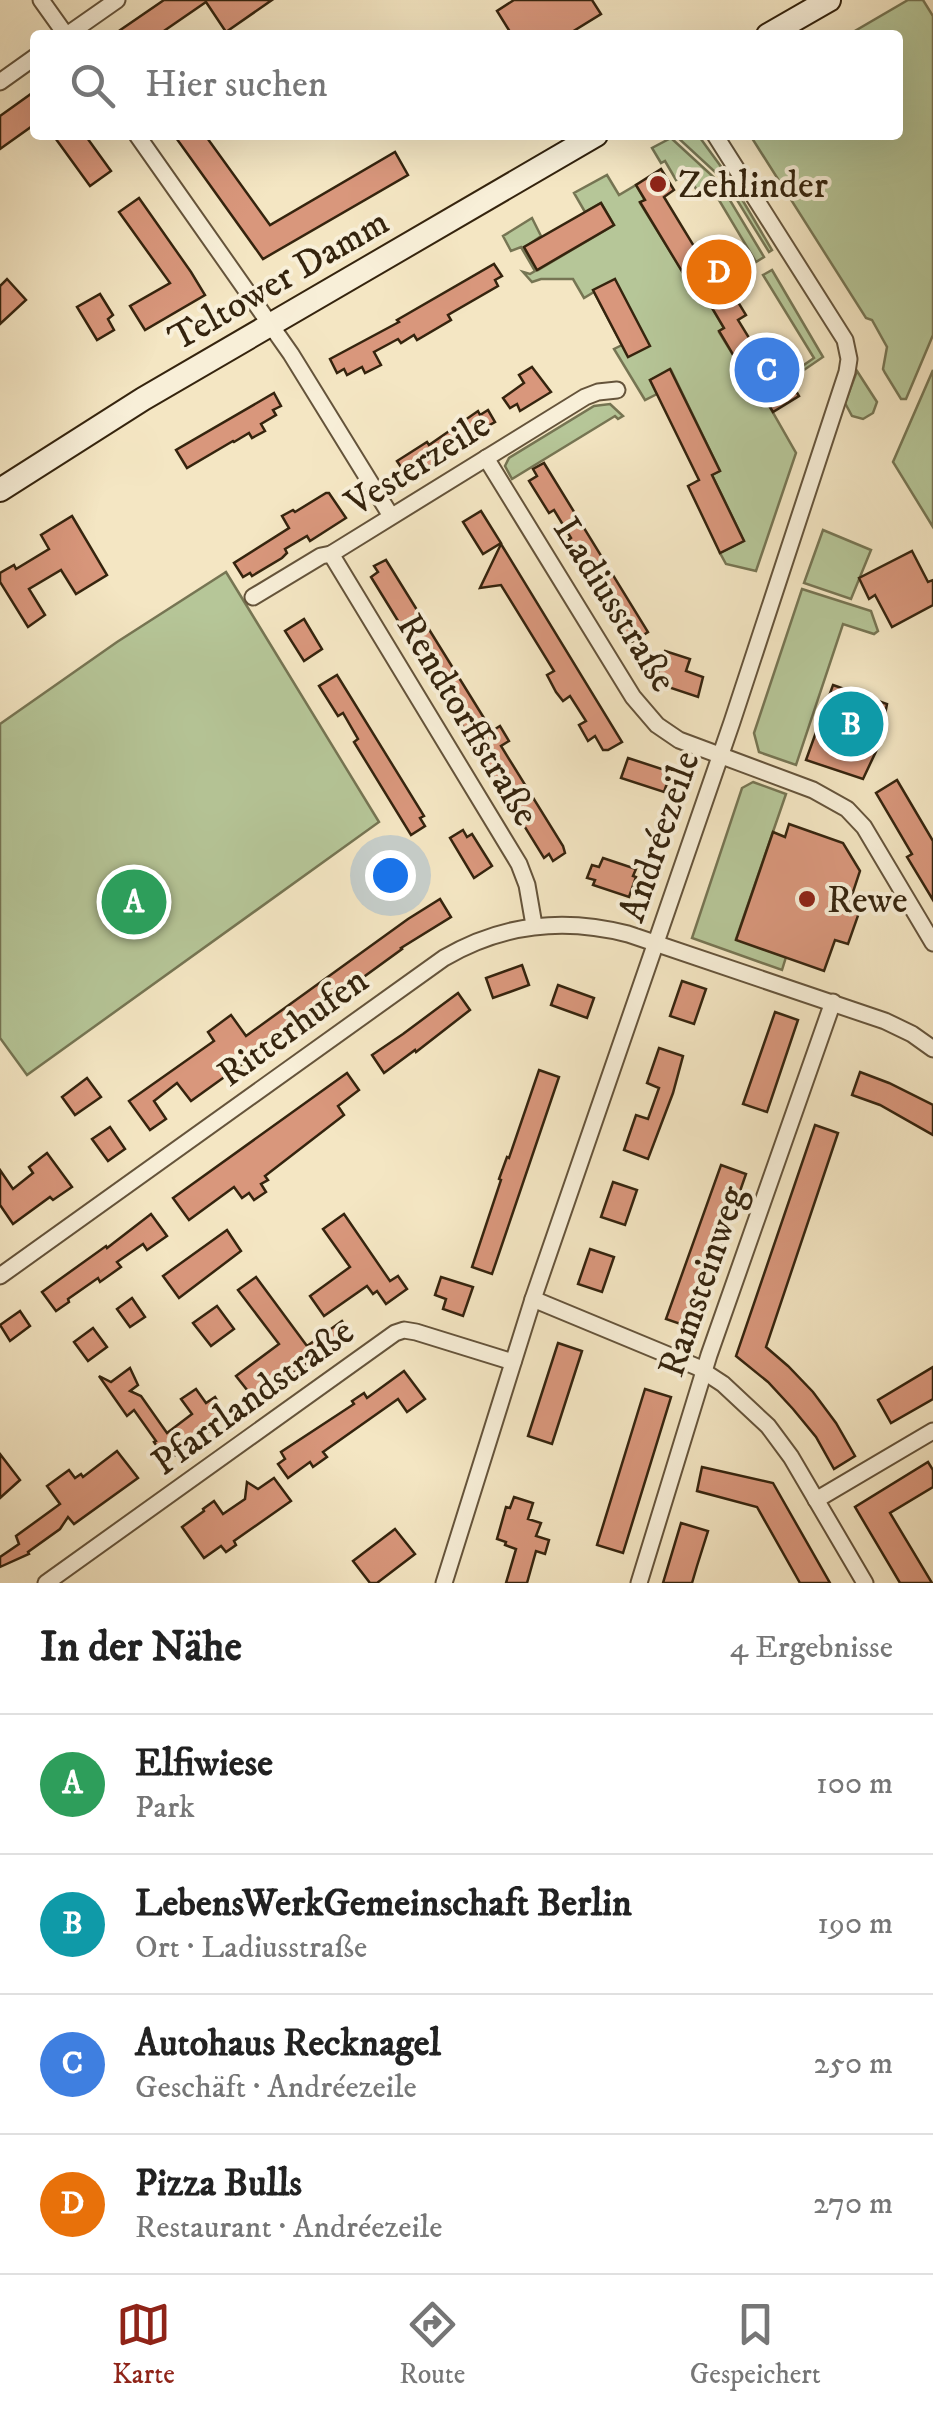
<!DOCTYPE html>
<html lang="de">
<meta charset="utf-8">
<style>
body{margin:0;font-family:"IM FELL DW Pica",serif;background:#f2f2f2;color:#222}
.you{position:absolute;left:390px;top:875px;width:35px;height:35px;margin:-25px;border:8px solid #fff;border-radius:50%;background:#1a73e8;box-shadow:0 0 0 15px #1a73e833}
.badge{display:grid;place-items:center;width:65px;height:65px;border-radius:50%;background:#8f2418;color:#fff;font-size:32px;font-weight:700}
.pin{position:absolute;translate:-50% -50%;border:5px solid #fff;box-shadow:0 2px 10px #0006}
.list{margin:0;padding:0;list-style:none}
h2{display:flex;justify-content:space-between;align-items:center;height:130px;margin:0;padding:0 40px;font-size:42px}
h2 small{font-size:32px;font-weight:400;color:#767676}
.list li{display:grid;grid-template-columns:65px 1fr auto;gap:30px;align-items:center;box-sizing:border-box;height:140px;padding:0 40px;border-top:2px solid #e0e0e0}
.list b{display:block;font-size:38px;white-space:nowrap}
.list p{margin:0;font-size:32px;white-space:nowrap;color:#767676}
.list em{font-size:32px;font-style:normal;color:#767676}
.icon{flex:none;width:55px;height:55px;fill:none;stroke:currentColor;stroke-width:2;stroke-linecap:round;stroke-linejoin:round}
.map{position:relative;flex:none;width:933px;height:1583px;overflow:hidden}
.search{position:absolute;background:#fff;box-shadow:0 10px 40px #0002;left:30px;right:30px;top:30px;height:110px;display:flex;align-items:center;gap:25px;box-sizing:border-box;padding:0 35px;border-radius:10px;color:#767676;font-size:38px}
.sheet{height:690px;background:#fff}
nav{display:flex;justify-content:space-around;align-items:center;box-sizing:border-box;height:140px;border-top:2px solid #e0e0e0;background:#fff;font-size:28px;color:#767676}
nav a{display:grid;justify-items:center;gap:5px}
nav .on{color:#8f2418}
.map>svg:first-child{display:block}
.green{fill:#b6c698;stroke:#767553;stroke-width:2.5}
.building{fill:#d9977c;stroke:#35240e;stroke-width:2.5}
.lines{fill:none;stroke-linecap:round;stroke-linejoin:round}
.street-casing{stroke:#65543b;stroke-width:19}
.secondary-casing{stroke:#35240e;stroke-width:26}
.street{stroke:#f8efd8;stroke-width:15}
.secondary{stroke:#f8efd8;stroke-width:22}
.poi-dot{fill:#8f2418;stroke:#f8efd8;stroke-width:4}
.labels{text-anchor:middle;stroke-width:8;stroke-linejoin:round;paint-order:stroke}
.poi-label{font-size:38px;fill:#35240e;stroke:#f8efd8;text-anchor:start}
.street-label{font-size:38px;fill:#35240e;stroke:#f8efd8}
</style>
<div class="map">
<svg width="933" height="1583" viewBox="0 0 933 1583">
<rect width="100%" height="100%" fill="#f4e6c3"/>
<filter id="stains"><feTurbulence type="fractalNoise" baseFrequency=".002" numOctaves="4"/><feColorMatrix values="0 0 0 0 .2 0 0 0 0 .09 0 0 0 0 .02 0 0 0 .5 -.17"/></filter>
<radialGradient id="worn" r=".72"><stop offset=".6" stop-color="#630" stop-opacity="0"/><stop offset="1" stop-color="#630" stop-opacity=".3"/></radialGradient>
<g class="green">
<polygon points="908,0 923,0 933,16 933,335 906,399 901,399 885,373 883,369 887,347 872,320 866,318 750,135 898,135 898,35 848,35"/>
<polygon points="675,135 698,135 730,179 772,250 769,252 726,182"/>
<polygon points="671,138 719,182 764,257 756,262 713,190 701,197 687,174 676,180 665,161 661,163 652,148"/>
<polygon points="607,175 619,195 636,185 645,200 640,203 686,277 692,274 724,328 719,332 760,399 764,397 796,453 756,571 726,564 720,553 744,541 712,475 720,471 671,370 650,380 657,394 645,400 614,349 622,345 594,292 584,298 573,279 541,279 532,282 523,272 530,274 535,271 521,247 511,251 503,236 532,218 541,236 524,248 538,270 614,225 601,203 585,212 574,193"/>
<polygon points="772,270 823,357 804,370 801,367 814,358 763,275"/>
<polygon points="933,370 933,527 893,462"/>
<polygon points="857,371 877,402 873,413 863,419 852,416 845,403"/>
<polygon points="610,404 623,416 618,419 615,416 512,479 505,466 509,458 594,406"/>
<polygon points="823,530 871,550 851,599 804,583"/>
<polygon points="226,572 379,822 27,1075 0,1038 0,724 117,642"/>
<polygon points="802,589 871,611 878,631 874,634 843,624 796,765 759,752 754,733"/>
<polygon points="753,782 786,794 736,939 786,957 782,970 692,938 742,788"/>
</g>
<g class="building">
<polygon points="164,0 272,0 226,32 206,2 158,35 113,35"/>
<polygon points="514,0 592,0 601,14 567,35 512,35 497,11"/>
<polygon points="35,91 35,124 0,149 0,116"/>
<polygon points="53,135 85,135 111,171 90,186"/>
<polygon points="174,135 205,135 270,225 395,152 408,175 263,259"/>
<polygon points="661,169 674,190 664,197 706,266 713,261 746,315 738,320 776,382 787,376 799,396 773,412 764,397 760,400 719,331 724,328 692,274 686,278 640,202 645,200 636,185"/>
<polygon points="139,198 191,272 205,295 145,330 130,306 170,283 119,212"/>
<polygon points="601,203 614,225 537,270 524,247"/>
<polygon points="494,264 502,276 495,280 498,286 448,315 451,320 417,340 414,335 401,343 398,339 374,352 381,365 365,373 362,367 347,375 344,369 337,373 330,359 399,322 397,320"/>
<polygon points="7,279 26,300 0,324 0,286"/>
<polygon points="615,279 650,346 628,357 593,290"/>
<polygon points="100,294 113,315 108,319 114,330 97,340 77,307"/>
<polygon points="532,367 551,392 520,411 517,404 510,408 503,398 524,383 519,375"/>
<polygon points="670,369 720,471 712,475 744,541 720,553 688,486 699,480 650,380"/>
<polygon points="274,393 281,406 273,410 276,415 261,424 265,431 252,438 249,433 234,442 233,441 187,468 176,450"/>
<polygon points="488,410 495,422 488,426 490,430 409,479 397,461 427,442 429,445 478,411 480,415"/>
<polygon points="544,463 648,632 632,642 626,633 624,634 604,601 609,598 591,570 586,574 567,541 571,538 554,510 549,513 529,481 537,476 533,469"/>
<polygon points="326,493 329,493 346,518 310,541 307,536 285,549 287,553 282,558 252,576 250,573 243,577 234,563 289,528 282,516 293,510 295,512"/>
<polygon points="481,511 501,543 483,554 463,522"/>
<polygon points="72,516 107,575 76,594 61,570 29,589 45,615 28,627 0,582 0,573 14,565 16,569 49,549 41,535"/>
<polygon points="501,544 622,742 608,750 603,750 595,736 588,741 579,725 586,721 570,696 563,701 556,692 547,675 554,671 501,585 480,588"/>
<polygon points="912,551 928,582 933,580 933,605 892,627 875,595 869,599 859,578"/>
<polygon points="386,560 492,731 500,726 509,741 501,746 563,846 565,853 553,861 549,854 544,858 371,577 378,572 374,566"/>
<polygon points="304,619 322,649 304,661 285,631"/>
<polygon points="665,651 690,659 686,671 703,677 698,697 662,685 664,678 657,676"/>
<polygon points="337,675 424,816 420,818 425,826 411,835 354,742 358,739 343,713 338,716 319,686"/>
<polygon points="833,685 887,704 879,745 863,779 806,760"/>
<polygon points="628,758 671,772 664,792 621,778"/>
<polygon points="897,780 933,841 933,900 907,857 912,854 876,793"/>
<polygon points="789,824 843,843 860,871 848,907 860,910 848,944 835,940 824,971 736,940 773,832 785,837"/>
<polygon points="463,830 467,837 472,834 492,866 474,878 450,838"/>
<polygon points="603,858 636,869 633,876 636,877 629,897 593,885 595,880 587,878 592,865 599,867"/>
<polygon points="440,899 451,917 401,948 402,949 277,1040 274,1036 246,1057 248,1060 191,1101 177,1083 154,1101 166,1119 150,1130 129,1101 214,1041 208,1032 231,1015 246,1036 408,919"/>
<polygon points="522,965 529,985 493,998 486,978"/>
<polygon points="682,981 706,989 694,1024 670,1016"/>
<polygon points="558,985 594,998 587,1018 551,1005"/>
<polygon points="458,993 470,1010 416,1052 415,1050 384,1073 372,1055 403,1034"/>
<polygon points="775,1012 798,1020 767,1112 743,1104"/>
<polygon points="659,1048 683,1056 673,1093 648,1159 624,1150 636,1115 648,1119 659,1088 647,1083"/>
<polygon points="539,1070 559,1077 492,1274 472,1267 501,1180 499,1179 507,1157 509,1158"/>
<polygon points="860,1072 889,1083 933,1105 933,1135 880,1105 852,1095"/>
<polygon points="347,1073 359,1090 338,1106 344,1115 265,1176 268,1180 261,1184 266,1192 254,1200 249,1193 242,1198 234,1187 189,1220 173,1198"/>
<polygon points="87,1078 101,1097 75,1115 62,1097"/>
<polygon points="815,1125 838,1133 766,1347 788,1366 813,1392 836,1423 855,1456 834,1469 816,1437 793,1409 768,1382 736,1356"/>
<polygon points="110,1127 125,1149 108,1161 92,1139"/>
<polygon points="47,1153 72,1187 53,1200 50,1197 13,1224 0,1205 0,1170 13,1189 33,1173 29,1167"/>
<polygon points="721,1165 746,1174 692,1328 666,1319"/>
<polygon points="613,1182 637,1190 625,1225 601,1217"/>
<polygon points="151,1214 167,1236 147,1250 143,1244 117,1262 121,1267 100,1282 98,1278 68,1299 69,1302 56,1311 42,1292 106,1246 107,1248"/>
<polygon points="344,1214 390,1281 398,1276 407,1289 386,1304 377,1291 373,1294 367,1286 324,1316 310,1296 350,1267 323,1229"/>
<polygon points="227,1230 241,1251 179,1298 163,1276"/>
<polygon points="590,1249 614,1257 602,1292 578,1284"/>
<polygon points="256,1277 307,1346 342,1321 350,1333 255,1400 236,1376 279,1344 238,1290"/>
<polygon points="441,1277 473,1287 463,1316 443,1309 446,1299 435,1295"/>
<polygon points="132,1298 145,1317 130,1327 117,1309"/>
<polygon points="217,1306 234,1329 211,1346 193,1323"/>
<polygon points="20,1311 30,1326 10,1341 0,1325"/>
<polygon points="93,1328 107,1347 88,1361 74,1342"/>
<polygon points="558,1343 582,1351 552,1444 528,1436"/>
<polygon points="933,1367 933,1399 891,1423 878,1400"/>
<polygon points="130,1368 138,1385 130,1391 141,1396 167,1433 192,1414 181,1399 196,1389 206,1403 215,1397 226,1414 214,1423 216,1426 183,1450 182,1456 175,1455 168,1461 164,1455 157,1454 158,1448 154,1442 156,1441 134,1410 127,1416 99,1376 111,1382"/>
<polygon points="404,1371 425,1399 407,1412 398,1399 323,1452 327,1457 313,1467 310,1462 288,1478 278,1464 285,1459 281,1452 354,1404 352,1401 364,1393 367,1398"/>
<polygon points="645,1389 671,1397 623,1553 597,1545"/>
<polygon points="117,1451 138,1478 74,1524 68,1517 60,1529 28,1552 29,1554 0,1567 0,1557 19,1544 16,1536 60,1504 47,1486 69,1470 75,1478 81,1474 83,1477"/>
<polygon points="0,1454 20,1480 0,1498"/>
<polygon points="928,1462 933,1470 933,1487 890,1513 932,1583 900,1583 855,1507"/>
<polygon points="702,1467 773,1483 830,1583 800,1583 757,1507 697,1491"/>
<polygon points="274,1478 291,1501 234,1541 236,1545 226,1552 221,1546 204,1558 182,1527 204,1511 203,1509 214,1501 223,1514 245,1499 247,1482 258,1489"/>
<polygon points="514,1497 533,1503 528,1519 541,1523 536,1536 549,1540 545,1554 536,1551 527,1583 506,1583 516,1549 505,1545 506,1542 497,1539 506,1507 510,1508"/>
<polygon points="681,1523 708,1531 697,1566 692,1583 663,1583"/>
<polygon points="395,1529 415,1554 377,1583 370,1583 353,1561"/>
</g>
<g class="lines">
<defs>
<g id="street">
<polyline points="41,0 66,35"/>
<polyline points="67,35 117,0"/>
<polyline points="0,82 35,57"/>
<polyline points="137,135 291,354 391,516"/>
<polyline points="486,458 633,697 657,725 679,740 813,790 847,809 864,827 933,943"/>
<polyline points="331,554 519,864 527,885 534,925"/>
<polyline points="253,597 321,556 331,554 585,397 598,392 617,390"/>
<path d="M0,1276L444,958C502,924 563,917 628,934L885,1021L912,1034L933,1049"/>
<polyline points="533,1299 697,1367 723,1384 768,1426 791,1457 865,1583"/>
<polyline points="816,1500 933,1431"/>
<polyline points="46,1583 395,1333 404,1330 416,1332 513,1362"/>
<polyline points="444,1583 533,1299 732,722 847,372 849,359 845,340 715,135"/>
<polyline points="639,1583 709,1355 833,1002"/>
</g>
<g id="secondary">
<polyline points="768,35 829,0"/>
<polyline points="0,490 143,399 596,135"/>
</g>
</defs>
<use href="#street" class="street-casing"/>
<use href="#secondary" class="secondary-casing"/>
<use href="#street" class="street"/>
<use href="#secondary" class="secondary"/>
</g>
<g class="poi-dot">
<circle cx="658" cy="184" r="10"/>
<circle cx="807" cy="899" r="10"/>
</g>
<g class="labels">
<g class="poi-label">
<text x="678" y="197">Zehlinder</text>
<text x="827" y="912">Rewe</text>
</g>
<g class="street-label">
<text transform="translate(278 279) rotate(-30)" y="13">Teltower Damm</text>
<text transform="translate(417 463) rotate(-32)" y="13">Vesterzeile</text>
<text transform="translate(616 604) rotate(58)" y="13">Ladiusstraße</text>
<text transform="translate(469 719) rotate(59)" y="13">Rendtorffstraße</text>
<text transform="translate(658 836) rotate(-71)" y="13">Andréezeile</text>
<text transform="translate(292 1026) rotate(-36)" y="13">Ritterhufen</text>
<text transform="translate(701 1281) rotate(-71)" y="13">Ramsteinweg</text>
<text transform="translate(252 1396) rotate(-36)" y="13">Pfarrlandstraße</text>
</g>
</g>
<rect width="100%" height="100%" filter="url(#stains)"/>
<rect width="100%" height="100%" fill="url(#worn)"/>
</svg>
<div class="you"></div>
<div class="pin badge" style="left:134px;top:902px;background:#2e9e5b">A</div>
<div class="pin badge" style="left:851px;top:724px;background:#0f9aa8">B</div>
<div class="pin badge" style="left:767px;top:370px;background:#3f7fe0">C</div>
<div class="pin badge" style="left:719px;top:272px;background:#e8710a">D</div>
<div class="search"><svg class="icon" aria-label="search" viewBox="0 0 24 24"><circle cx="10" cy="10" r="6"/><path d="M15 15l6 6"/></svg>Hier suchen</div>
</div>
<section class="sheet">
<h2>In der Nähe<small>4 Ergebnisse</small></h2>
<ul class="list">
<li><span class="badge" style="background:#2e9e5b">A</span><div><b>Elfiwiese</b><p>Park</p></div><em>100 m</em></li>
<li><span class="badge" style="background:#0f9aa8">B</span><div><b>LebensWerkGemeinschaft Berlin</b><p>Ort · Ladiusstraße</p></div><em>190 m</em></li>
<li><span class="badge" style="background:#3f7fe0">C</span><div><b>Autohaus Recknagel</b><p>Geschäft · Andréezeile</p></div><em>250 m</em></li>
<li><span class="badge" style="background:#e8710a">D</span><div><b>Pizza Bulls</b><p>Restaurant · Andréezeile</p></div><em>270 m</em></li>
</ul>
</section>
<nav>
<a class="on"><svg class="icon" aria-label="map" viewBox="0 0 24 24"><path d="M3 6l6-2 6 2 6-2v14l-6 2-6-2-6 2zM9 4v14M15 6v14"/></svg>Karte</a>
<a><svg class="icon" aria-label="directions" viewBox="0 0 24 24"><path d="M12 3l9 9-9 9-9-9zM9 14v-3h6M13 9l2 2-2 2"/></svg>Route</a>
<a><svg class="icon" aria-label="saved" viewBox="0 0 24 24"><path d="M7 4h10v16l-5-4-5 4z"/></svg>Gespeichert</a>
</nav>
